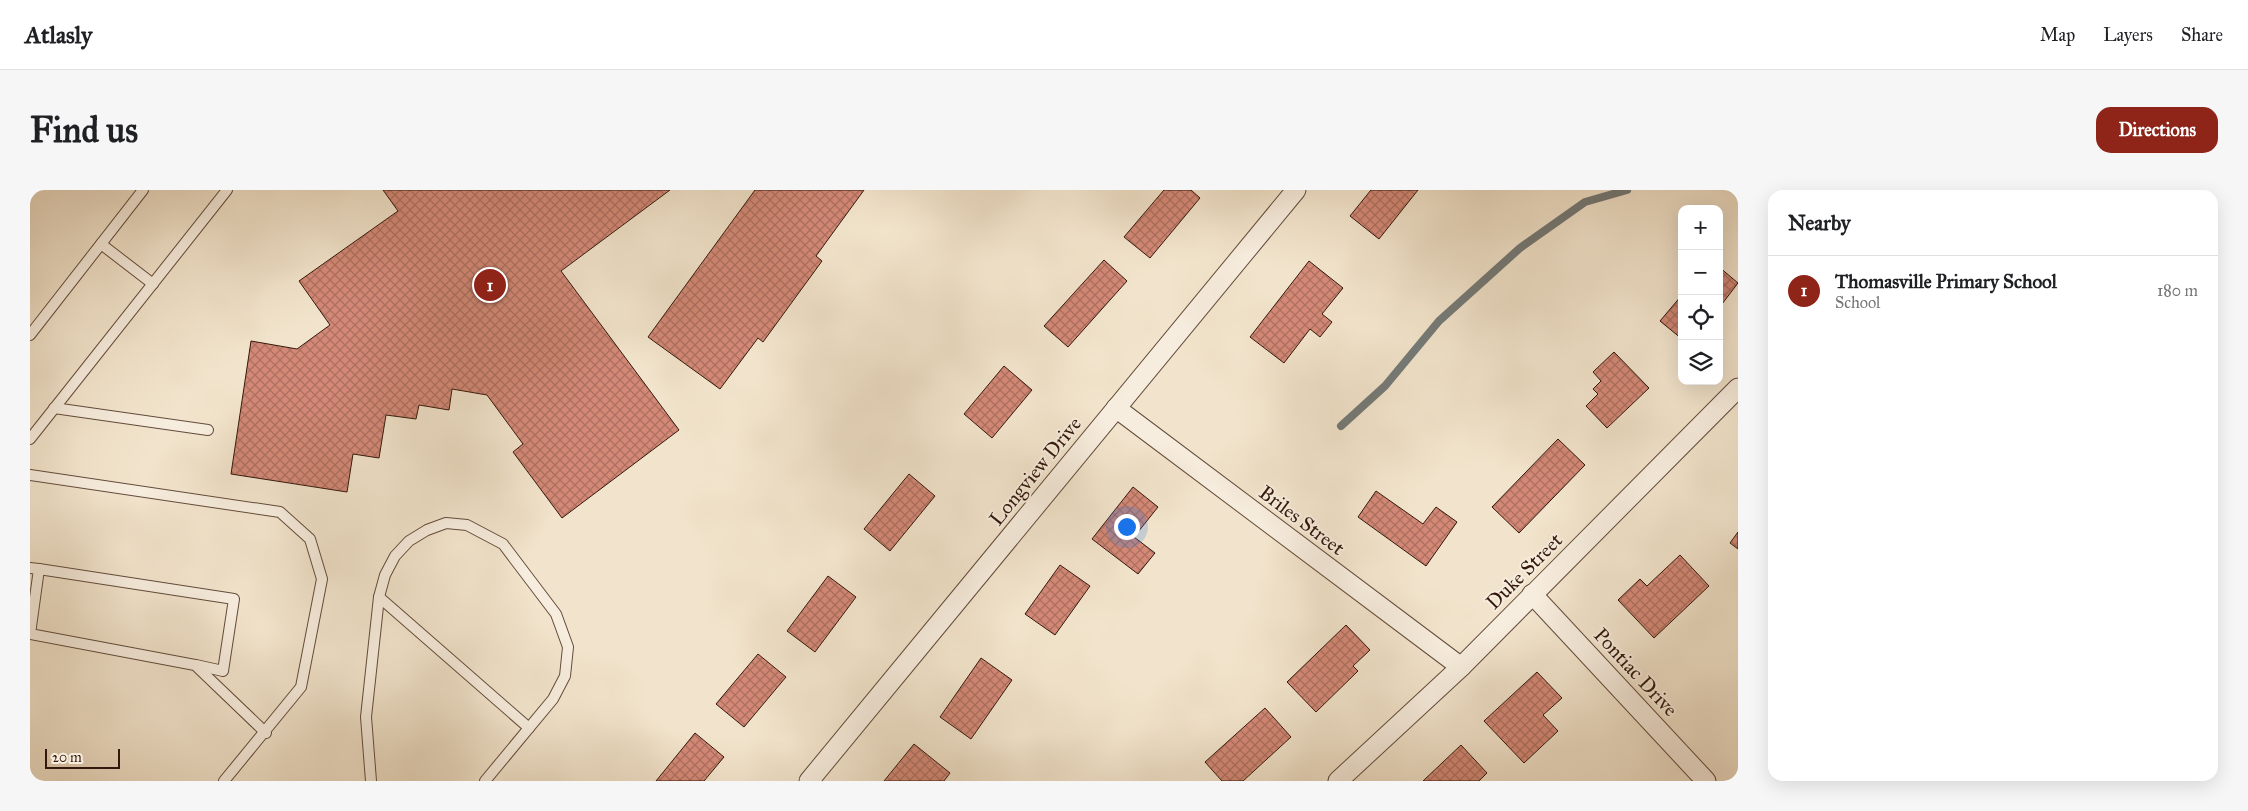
<!DOCTYPE html>
<meta charset="utf-8">
<style>
body{margin:0;font-family:"IM FELL Great Primer",serif;background:#f6f6f6;color:#202124}
.controls{position:absolute;right:15px;top:15px;display:grid;overflow:hidden;border-radius:10px;box-shadow:0 5px 20px #0002}
.controls button{width:45px;height:45px;display:grid;place-items:center;padding:0;border:0;border-bottom:1px solid #e0e0e0;background:#fff;color:#202124;font:25px sans-serif}
.scale{position:absolute;left:15px;bottom:12px;width:75px;box-sizing:border-box;padding-left:5px;border:2px solid #34180b;border-top:0;font-size:14px;line-height:18px;white-space:nowrap;color:#34180b;-webkit-text-stroke:4px #f7edde;paint-order:stroke}
.you{position:absolute;left:1096px;top:336px;width:18px;height:18px;margin:-12px;border:4px solid #fff;border-radius:50%;background:#1a73e8;box-shadow:0 0 0 8px #1a73e833}
.badge{display:grid;place-items:center;width:32px;height:32px;border-radius:50%;background:#8f2418;color:#fff;font-size:16px;font-weight:700}
.pin{position:absolute;translate:-50% -50%;border:2px solid #fff;box-shadow:0 1px 5px #0006}
.list{margin:0;padding:0;list-style:none}
h2{display:flex;justify-content:space-between;align-items:center;height:65px;margin:0;padding:0 20px;font-size:21px}
h2 small{font-size:16px;font-weight:400;color:#757577}
.list li{display:grid;grid-template-columns:32px 1fr auto;gap:15px;align-items:center;box-sizing:border-box;height:70px;padding:0 20px;border-top:1px solid #e0e0e0}
.list b{display:block;font-size:19px;white-space:nowrap}
.list p{margin:0;font-size:16px;white-space:nowrap;color:#757577}
.list em{font-size:16px;font-style:normal;color:#757577}
.icon{flex:none;width:28px;height:28px;fill:none;stroke:currentColor;stroke-width:2;stroke-linecap:round;stroke-linejoin:round}
.map{position:relative;flex:none;width:1708px;height:591px;overflow:hidden;border-radius:15px}
header{display:flex;align-items:center;gap:30px;box-sizing:border-box;height:70px;padding:0 25px;background:#fff;border-bottom:1px solid #e0e0e0}
header strong{font-size:24px}
nav{display:flex;gap:28px;margin-inline-start:auto;font-size:18px}
.intro{display:flex;align-items:center;justify-content:space-between;box-sizing:border-box;height:120px;padding:0 30px}
h1{margin:0;font-size:35px}
.button{padding:12px 22px;border-radius:15px;background:#8f2418;color:#fff;font-size:18px;font-weight:700}
main{display:flex;gap:30px;padding:0 30px}
aside{flex:1;background:#fff;border-radius:15px;box-shadow:0 5px 20px #0002}
.map>svg:first-child{display:block}
.lines{fill:none;stroke-linecap:round;stroke-linejoin:round}
.stream{stroke:#747a78;stroke-width:8}
.building{fill:url(#building-cross-hatch);stroke:#34180b}
.lane-casing{stroke:#644b3b;stroke-width:12}
.street-casing{stroke:#644b3b;stroke-width:21}
.lane{stroke:#f7edde;stroke-width:10}
.street{stroke:#f7edde;stroke-width:19}
.labels{text-anchor:middle;stroke-width:4;stroke-linejoin:round;paint-order:stroke}
.street-label{font-size:20px;fill:#34180b;stroke:#f7edde}
</style>
<header>
<strong>Atlasly</strong>
<nav><a>Map</a><a>Layers</a><a>Share</a></nav>
</header>
<div class="intro"><h1>Find us</h1><a class="button">Directions</a></div>
<main>
<div class="map">
<svg width="1708" height="591" viewBox="0 0 1708 591">
<defs>
<pattern id="building-cross-hatch" width="8" height="8" patternUnits="userSpaceOnUse" patternTransform="scale(1.25)"><rect width="8" height="8" fill="#d48977"/><path d="M0 0l8 8M0 8l8-8" fill="none" stroke="#ad6f60"/></pattern>
</defs>
<rect width="100%" height="100%" fill="#f2e4cc"/>
<filter id="stains"><feTurbulence type="fractalNoise" baseFrequency=".004" numOctaves="4"/><feColorMatrix values="0 0 0 0 .2 0 0 0 0 .09 0 0 0 0 .02 0 0 0 .5 -.17"/></filter>
<radialGradient id="worn" r=".72"><stop offset=".6" stop-color="#630" stop-opacity="0"/><stop offset="1" stop-color="#630" stop-opacity=".3"/></radialGradient>
<g class="lines">
<polyline class="stream" points="1311,236 1355,196 1409,131 1490,58 1555,12 1597,0"/>
</g>
<g class="building">
<polygon points="353,0 640,0 531,81 649,240 532,328 483,262 493,254 457,205 422,199 419,220 389,215 386,229 356,225 349,268 323,264 317,302 201,284 221,151 267,159 300,135 269,91 368,21"/>
<polygon points="725,0 834,0 786,66 792,71 733,152 728,148 690,199 618,147"/>
<polygon points="1134,0 1161,0 1170,8 1120,68 1094,47"/>
<polygon points="1341,0 1388,0 1349,49 1320,26"/>
<polygon points="1074,70 1097,91 1038,157 1014,136"/>
<polygon points="1279,71 1313,98 1292,124 1302,132 1290,147 1280,139 1254,173 1220,147"/>
<polygon points="1689,77 1708,93 1689,118"/>
<polygon points="1652,105 1652,149 1630,131"/>
<polygon points="1584,162 1619,198 1577,238 1556,216 1568,204 1563,199 1571,191 1563,182"/>
<polygon points="974,176 1002,200 962,248 934,224"/>
<polygon points="1528,249 1555,275 1489,343 1462,317"/>
<polygon points="879,284 905,306 860,361 834,339"/>
<polygon points="1103,297 1128,317 1104,347 1125,363 1108,384 1062,349"/>
<polygon points="1346,301 1393,334 1406,317 1427,332 1396,376 1328,327"/>
<polygon points="1708,342 1708,359 1700,353"/>
<polygon points="1650,365 1679,396 1624,448 1588,410 1610,389 1617,396"/>
<polygon points="1030,375 1060,396 1025,445 995,424"/>
<polygon points="798,386 826,407 785,462 757,441"/>
<polygon points="1316,435 1340,460 1323,476 1328,481 1286,522 1257,492"/>
<polygon points="728,464 756,487 714,537 686,514"/>
<polygon points="951,468 982,490 941,549 910,527"/>
<polygon points="1507,482 1532,508 1513,525 1528,541 1494,573 1454,531"/>
<polygon points="1235,518 1261,547 1213,591 1192,591 1175,572"/>
<polygon points="665,543 694,567 674,591 626,591"/>
<polygon points="884,554 920,583 914,591 854,591"/>
<polygon points="1431,555 1457,583 1449,591 1393,591"/>
</g>
<g class="lines">
<defs>
<g id="lane">
<polyline points="71,54 123,94"/>
<polyline points="0,145 113,0"/>
<polyline points="24,218 178,240"/>
<polyline points="0,249 197,0"/>
<polyline points="0,285 250,322 280,349 292,389 271,497 194,591"/>
<polyline points="0,378 9,379 0,444 165,475 236,543"/>
<polyline points="9,379 204,409 193,481 166,475"/>
<polyline points="349,407 499,538"/>
<polyline points="341,591 336,527 349,407 355,385 365,366 379,351 397,340 416,333 437,335 473,354 526,424 538,457 535,486 523,509 455,591"/>
</g>
<g id="street">
<polyline points="1086,218 1431,477"/>
<polyline points="1502,404 1676,591"/>
<polyline points="779,591 1266,0"/>
<polyline points="1308,591 1431,477 1708,198"/>
</g>
</defs>
<use href="#lane" class="lane-casing"/>
<use href="#street" class="street-casing"/>
<use href="#lane" class="lane"/>
<use href="#street" class="street"/>
</g>
<g class="labels">
<g class="street-label">
<text transform="translate(1005 281) rotate(-51)" y="7">Longview Drive</text>
<text transform="translate(1272 330) rotate(37)" y="7">Briles Street</text>
<text transform="translate(1494 381) rotate(-45)" y="7">Duke Street</text>
<text transform="translate(1606 482) rotate(47)" y="7">Pontiac Drive</text>
</g>
</g>
<rect width="100%" height="100%" filter="url(#stains)"/>
<rect width="100%" height="100%" fill="url(#worn)"/>
</svg>
<div class="controls">
<button>+</button>
<button>−</button>
<button><svg class="icon" aria-label="locate" viewBox="0 0 24 24"><circle cx="12" cy="12" r="6"/><path d="M12 2v4M12 18v4M2 12h4M18 12h4"/></svg></button>
<button><svg class="icon" aria-label="layers" viewBox="0 0 24 24"><path d="M12 4l9 5-9 5-9-5zM3 14l9 5 9-5"/></svg></button>
</div>
<div class="scale">20 m</div>
<div class="you"></div>
<div class="pin badge" style="left:460px;top:95px">1</div>
</div>
<aside>
<h2>Nearby<small></small></h2>
<ul class="list">
<li><span class="badge">1</span><div><b>Thomasville Primary School</b><p>School</p></div><em>180 m</em></li>
</ul>
</aside>
</main>
